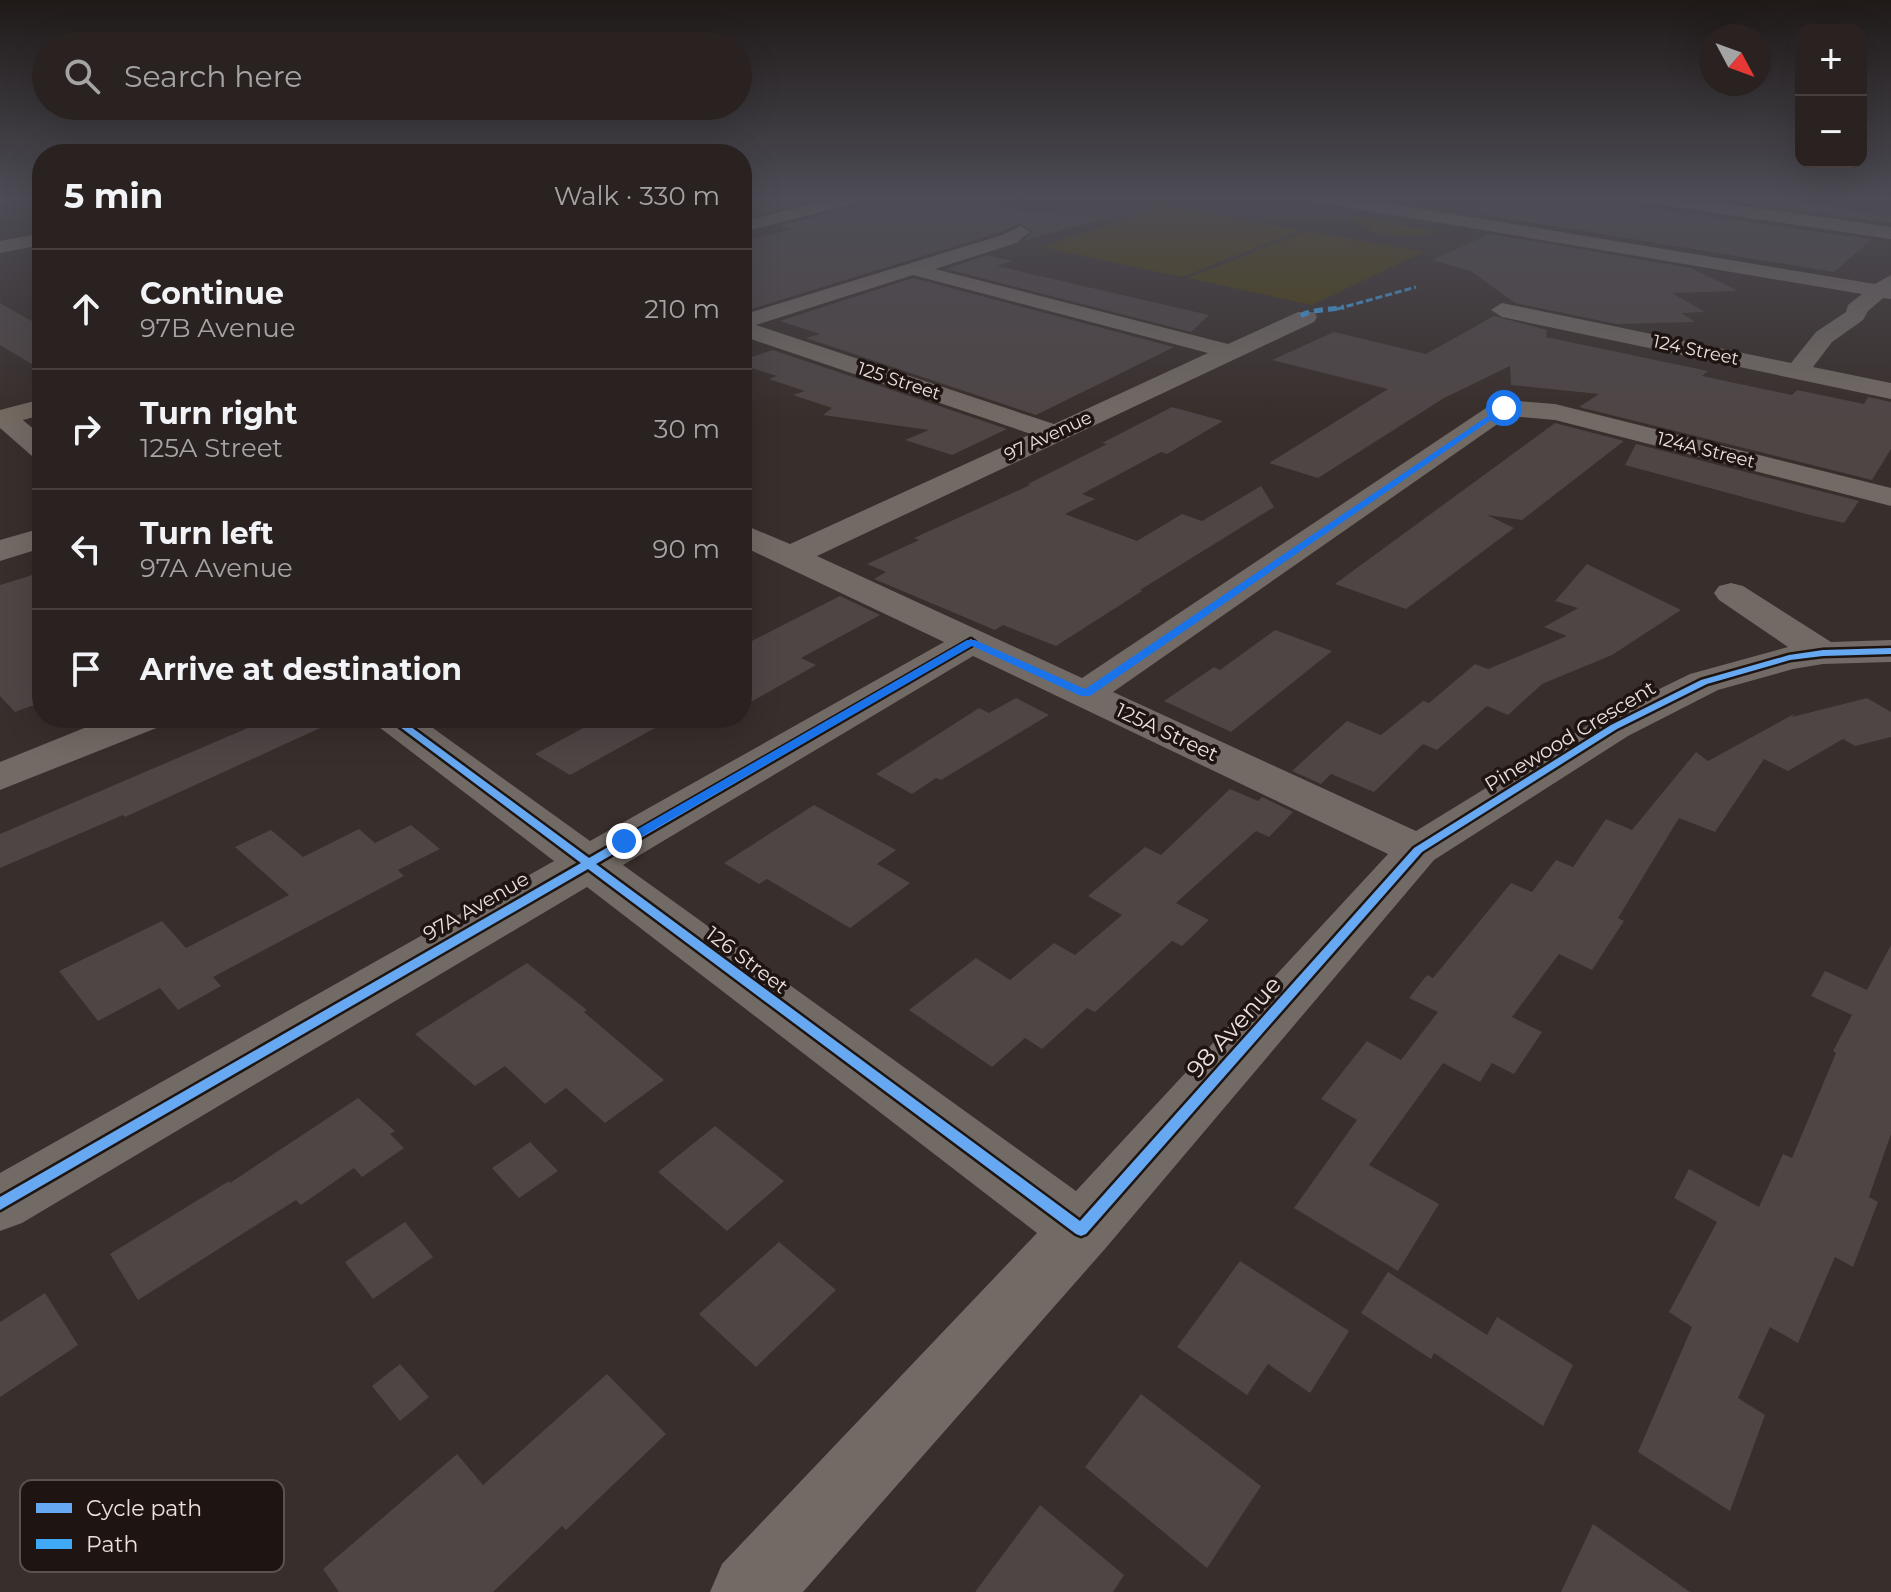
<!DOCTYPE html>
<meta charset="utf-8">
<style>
body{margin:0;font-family:Montserrat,sans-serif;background:#322a29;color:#f1f3f6}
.controls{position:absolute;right:24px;top:24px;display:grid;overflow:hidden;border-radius:16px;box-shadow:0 8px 32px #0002}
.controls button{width:72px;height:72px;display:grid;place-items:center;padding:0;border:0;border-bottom:2px solid #463f3e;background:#2a2220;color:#f1f3f6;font:40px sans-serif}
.compass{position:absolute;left:1699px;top:24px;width:72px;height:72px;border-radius:50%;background:#2a2220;box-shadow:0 8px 32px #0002;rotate:131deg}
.stop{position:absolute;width:24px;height:24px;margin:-18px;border:6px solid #1a73e8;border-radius:50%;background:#fff}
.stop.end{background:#1a73e8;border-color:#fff;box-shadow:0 2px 8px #0008}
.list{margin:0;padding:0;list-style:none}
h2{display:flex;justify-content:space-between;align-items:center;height:104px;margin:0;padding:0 32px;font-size:34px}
h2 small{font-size:26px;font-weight:400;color:#a5a4a5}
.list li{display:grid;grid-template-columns:52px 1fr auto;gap:24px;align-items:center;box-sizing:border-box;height:120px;padding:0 32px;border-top:2px solid #463f3e}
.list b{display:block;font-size:30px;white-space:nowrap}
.list p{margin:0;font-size:26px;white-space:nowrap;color:#a5a4a5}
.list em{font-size:26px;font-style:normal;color:#a5a4a5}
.icon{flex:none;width:44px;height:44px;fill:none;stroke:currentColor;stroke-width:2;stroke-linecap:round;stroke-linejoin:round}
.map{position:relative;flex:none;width:1891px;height:1592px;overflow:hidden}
.search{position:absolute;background:#2a2220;box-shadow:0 8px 32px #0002;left:32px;top:32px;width:720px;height:88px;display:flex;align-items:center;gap:20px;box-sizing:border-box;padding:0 28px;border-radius:44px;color:#a5a4a5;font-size:30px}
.panel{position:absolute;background:#2a2220;box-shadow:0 8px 32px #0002;left:32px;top:144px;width:720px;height:584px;border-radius:32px}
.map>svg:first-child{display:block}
.green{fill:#4a3f08}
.building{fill:#4e4545}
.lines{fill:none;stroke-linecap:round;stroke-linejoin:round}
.minor{fill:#726a64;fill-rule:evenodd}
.major{fill:#746a62;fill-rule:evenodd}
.quiet-far1{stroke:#3fa9f5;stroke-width:3;stroke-dasharray:7 3;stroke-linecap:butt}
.quiet{stroke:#3fa9f5;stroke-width:5;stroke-dasharray:9 5;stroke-linecap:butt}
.cycleway-casing{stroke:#1e1513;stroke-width:5}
.cycleway{fill:#66a8f1;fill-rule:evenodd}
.route{fill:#1a73e8}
.labels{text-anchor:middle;stroke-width:7;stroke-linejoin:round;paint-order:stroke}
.far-street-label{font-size:18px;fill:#ecdfdc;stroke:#1e1513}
.street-label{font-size:20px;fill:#ecdfdc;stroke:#1e1513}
.near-street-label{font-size:24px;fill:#ecdfdc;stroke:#1e1513}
.key{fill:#1e1513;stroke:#5c524f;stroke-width:2}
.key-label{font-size:22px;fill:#ecdfdc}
</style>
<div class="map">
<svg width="1891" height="1592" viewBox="0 0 1891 1592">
<rect width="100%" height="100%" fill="#382e2b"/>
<g class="green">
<polygon points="1165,206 1300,230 1182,277 1041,247"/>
<path d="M1358,216L1436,232C1415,240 1390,235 1367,231L1371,226L1345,219Z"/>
<polygon points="1307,231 1423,252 1312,305 1188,278"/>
</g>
<g class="building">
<polygon points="742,197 824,197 747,218 742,216"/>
<polygon points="870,197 952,197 1019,211 1096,217 1096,220 1024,241 1033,232 1020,223 1001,232 748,310 742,308 742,242 792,229 779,226 866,204"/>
<polygon points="1481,197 1567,197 1872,239 1834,272 1480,214"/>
<polygon points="1757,197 1891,216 1891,223 1709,198"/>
<polygon points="1490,234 1691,268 1738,291 1672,293 1705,312 1681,313 1695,322 1616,324 1515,303 1471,271 1432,260"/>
<polygon points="987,255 1012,261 997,266 1209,315 1191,332 946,269"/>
<polygon points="913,278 1174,347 1036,415 806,338 820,334 780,321"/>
<polygon points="0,303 42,327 42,370 0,345"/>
<polygon points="1494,316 1547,330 1546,337 1708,371 1702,376 1792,395 1797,390 1864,404 1868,397 1891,402 1891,449 1872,480 1579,407 1599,394 1511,385 1510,366 1444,398 1318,478 1269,463 1388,389 1272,360 1334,332 1426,354"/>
<polygon points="773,350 1007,429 952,455 905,440 929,430 823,415 832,408 793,395 805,391 769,379 777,376 742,365 742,360"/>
<polygon points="1172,407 1223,421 1167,454 1161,452 1082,494 1095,499 1065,514 1137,541 1182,514 1202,521 1261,486 1274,507 1140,590 1142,591 1056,646 1003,625 995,630 874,579 886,572 867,564 919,540 914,538 1030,485 1028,484 1107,444 1102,443"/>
<polygon points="1555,423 1624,441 1522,520 1487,515 1514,528 1406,609 1335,584"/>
<polygon points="1636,444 1859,501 1844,523 1810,515 1625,465"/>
<polygon points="1587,564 1681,610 1612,655 1542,684 1508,715 1487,706 1437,750 1423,744 1374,792 1331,774 1321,784 1292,771 1347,721 1381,735 1423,701 1429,703 1475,664 1488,669 1567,636 1544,627 1578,608 1555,601"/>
<polygon points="42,572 42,702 15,712 0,696 0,585"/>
<polygon points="840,596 880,615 801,658 816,665 742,707 742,646"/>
<polygon points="1275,630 1332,651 1231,732 1164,701 1214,667 1220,670"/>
<polygon points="1016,698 1049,715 941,780 936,778 912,794 876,774 979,708 989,713"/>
<polygon points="1867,698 1891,712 1891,737 1855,746 1843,739 1788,771 1764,759 1715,832 1679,818 1618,918 1624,921 1592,970 1559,954 1512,1017 1542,1032 1514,1074 1492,1063 1480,1082 1443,1063 1369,1165 1439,1204 1398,1271 1294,1208 1357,1120 1321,1099 1367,1041 1401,1060 1438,1012 1409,998 1427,975 1433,978 1511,883 1532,892 1556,860 1573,867 1606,819 1632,830 1696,752 1708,761 1794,714 1792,717"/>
<polygon points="271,718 342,718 125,817 123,815 0,868 0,834"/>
<polygon points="602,718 673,718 570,775 535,754"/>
<polygon points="1230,789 1258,801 1262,797 1293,812 1269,837 1256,831 1176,903 1209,920 1182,946 1172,941 1095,1012 1087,1008 1042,1049 1025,1038 992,1067 909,1010 976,958 1010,980 1054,943 1075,955 1122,915 1088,896 1145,847 1161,855"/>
<polygon points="814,805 896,850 877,864 910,883 850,928 767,879 759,884 724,863"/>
<polygon points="411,825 440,849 398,870 404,876 213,977 221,986 178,1010 160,988 98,1021 59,971 162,921 186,948 289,895 235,847 271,830 303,857 359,829 375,843"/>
<polygon points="1891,945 1891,1134 1869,1197 1878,1202 1853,1267 1835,1257 1798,1343 1770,1327 1738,1398 1765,1415 1730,1511 1638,1452 1692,1327 1669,1312 1717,1222 1674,1198 1689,1169 1759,1207 1783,1154 1792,1158 1836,1053 1833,1051 1852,1015 1811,996 1825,971 1867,990"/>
<polygon points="527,963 587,1010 584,1012 664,1080 605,1123 566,1088 545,1104 505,1066 475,1086 415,1034"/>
<polygon points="358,1098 395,1131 390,1134 404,1148 362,1177 354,1168 301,1205 296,1200 138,1300 110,1254 229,1181 230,1183"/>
<polygon points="715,1126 784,1181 727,1231 658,1172"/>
<polygon points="530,1142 558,1171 519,1198 492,1168"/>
<polygon points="405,1222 433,1257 373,1299 345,1262"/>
<polygon points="779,1242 836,1290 756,1367 699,1314"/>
<polygon points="1240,1261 1349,1331 1310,1393 1268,1364 1247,1395 1177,1347"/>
<polygon points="1388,1272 1487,1335 1497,1317 1573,1365 1543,1426 1434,1353 1431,1359 1361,1313"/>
<polygon points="45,1293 78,1345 0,1397 0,1322"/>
<polygon points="400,1364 429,1397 400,1421 372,1386"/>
<polygon points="607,1374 666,1434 566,1530 562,1526 493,1592 339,1592 323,1569 457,1454 483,1485"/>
<polygon points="1141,1394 1261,1486 1207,1568 1085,1467"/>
<polygon points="1040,1505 1124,1575 1113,1592 975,1592"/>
<polygon points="1593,1524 1690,1592 1561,1592"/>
</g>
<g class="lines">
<g class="minor">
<polygon points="0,197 18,197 0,204"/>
<polygon points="1309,197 1350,197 1875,284 1891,275 1891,299 1883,298 1868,311 1863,320 1832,342 1813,367 1891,383 1891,399 1502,317 1491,310 1502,303 1791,363 1816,332 1846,312 1848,305 1862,294 1317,202"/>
<polygon points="1635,197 1681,197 1891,227 1891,239 1643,202"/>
<path d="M1021,226L1030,232L1016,243L935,269L1228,344L1298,312H1314L1317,317L1314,322L817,556L1082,678L1495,402L1504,400L1555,404L1891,488V506L1555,420L1509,416L1113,692L1416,831L1600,718L1690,674L1788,647L1719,600L1714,593L1719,586L1731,583L1743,586L1831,642L1891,640V662L1823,664L1793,669L1718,690L1628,736L1434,860L1104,1250L803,1592H710L722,1564L1037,1233L587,887L22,1223L0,1231V1173L554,861L379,727L373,718H419L590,841L944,642L742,546V524L790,544L1031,434L742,336V315L1002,235ZM913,275L1208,353L1054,424L756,325ZM973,656L1388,854L1076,1191L623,865Z"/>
<polygon points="42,233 42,245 0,253 0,241"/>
<polygon points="0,410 12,411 42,436 42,458 32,456 0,428"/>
<polygon points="42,528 42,548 0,561 0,540"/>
<polygon points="109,718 165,718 159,727 0,790 0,762"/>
</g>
<g class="major">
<polygon points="837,197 867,197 865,201 742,232 742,222"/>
<polygon points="42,399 42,415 0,426 0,410"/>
</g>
<polyline class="quiet-far1" points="1337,309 1416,287"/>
<path class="quiet" d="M1301,316C1310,309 1332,310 1344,307"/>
<defs>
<polygon id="cycleway" points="971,639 975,642 974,644 596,864 1080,1221 1414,848 1611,725 1701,680 1789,655 1823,650 1891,648 1891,654 1823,656 1790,660 1707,684 1617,729 1422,852 1086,1234 1081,1236 1076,1234 588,869 0,1210 0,1197 581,863 388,718 399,718 589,858"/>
</defs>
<use href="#cycleway" class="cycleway-casing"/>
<use href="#cycleway" class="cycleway"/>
</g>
<linearGradient id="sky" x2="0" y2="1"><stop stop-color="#1f1918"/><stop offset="0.47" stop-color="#4d4c55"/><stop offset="1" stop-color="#4d4c55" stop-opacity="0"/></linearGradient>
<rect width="1891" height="420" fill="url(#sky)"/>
<polygon class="route" points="1504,405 1507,409 1090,696 1081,696 972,646 629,844 624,845 617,841 967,640 975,640 1085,689"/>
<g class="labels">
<g class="far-street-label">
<text transform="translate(1696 350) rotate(12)" y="6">124 Street</text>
<text transform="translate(899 381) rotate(18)" y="6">125 Street</text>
<text transform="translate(1048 436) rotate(-25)" y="6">97 Avenue</text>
<text transform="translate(1706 450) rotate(14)" y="6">124A Street</text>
</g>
<g class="street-label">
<text transform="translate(1167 732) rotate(25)" y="7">125A Street</text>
<text transform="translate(1570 736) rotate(-31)" y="7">Pinewood Crescent</text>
<text transform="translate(476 906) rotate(-30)" y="7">97A Avenue</text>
<text transform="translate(747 960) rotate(37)" y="7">126 Street</text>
</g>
<g class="near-street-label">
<text transform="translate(1234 1027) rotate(-48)" y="8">98 Avenue</text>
</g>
</g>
<rect x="20" y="1480" width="264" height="92" rx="12" class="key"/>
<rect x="36" y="1503" width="36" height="10" fill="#66a8f1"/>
<rect x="36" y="1539" width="36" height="10" fill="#3fa9f5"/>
<g class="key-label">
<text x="86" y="1516">Cycle path</text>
<text x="86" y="1552">Path</text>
</g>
</svg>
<div class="controls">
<button>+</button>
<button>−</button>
</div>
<svg class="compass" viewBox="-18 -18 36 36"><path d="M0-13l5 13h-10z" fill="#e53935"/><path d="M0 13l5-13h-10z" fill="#a5a4a5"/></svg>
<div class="stop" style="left:1504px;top:408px"></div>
<div class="stop end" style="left:624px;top:841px"></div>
<div class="search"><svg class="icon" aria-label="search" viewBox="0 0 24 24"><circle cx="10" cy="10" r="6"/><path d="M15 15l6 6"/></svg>Search here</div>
<section class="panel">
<h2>5 min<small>Walk · 330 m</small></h2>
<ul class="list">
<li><svg class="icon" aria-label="ahead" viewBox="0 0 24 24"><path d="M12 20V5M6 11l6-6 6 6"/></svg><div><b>Continue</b><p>97B Avenue</p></div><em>210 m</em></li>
<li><svg class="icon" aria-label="right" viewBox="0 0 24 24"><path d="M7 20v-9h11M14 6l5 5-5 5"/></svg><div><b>Turn right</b><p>125A Street</p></div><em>30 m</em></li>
<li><svg class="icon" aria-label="left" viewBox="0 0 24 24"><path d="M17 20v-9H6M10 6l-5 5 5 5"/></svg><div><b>Turn left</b><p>97A Avenue</p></div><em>90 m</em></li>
<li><svg class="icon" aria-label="arrive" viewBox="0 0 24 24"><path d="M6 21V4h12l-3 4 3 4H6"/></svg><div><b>Arrive at destination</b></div></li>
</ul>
</section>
</div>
